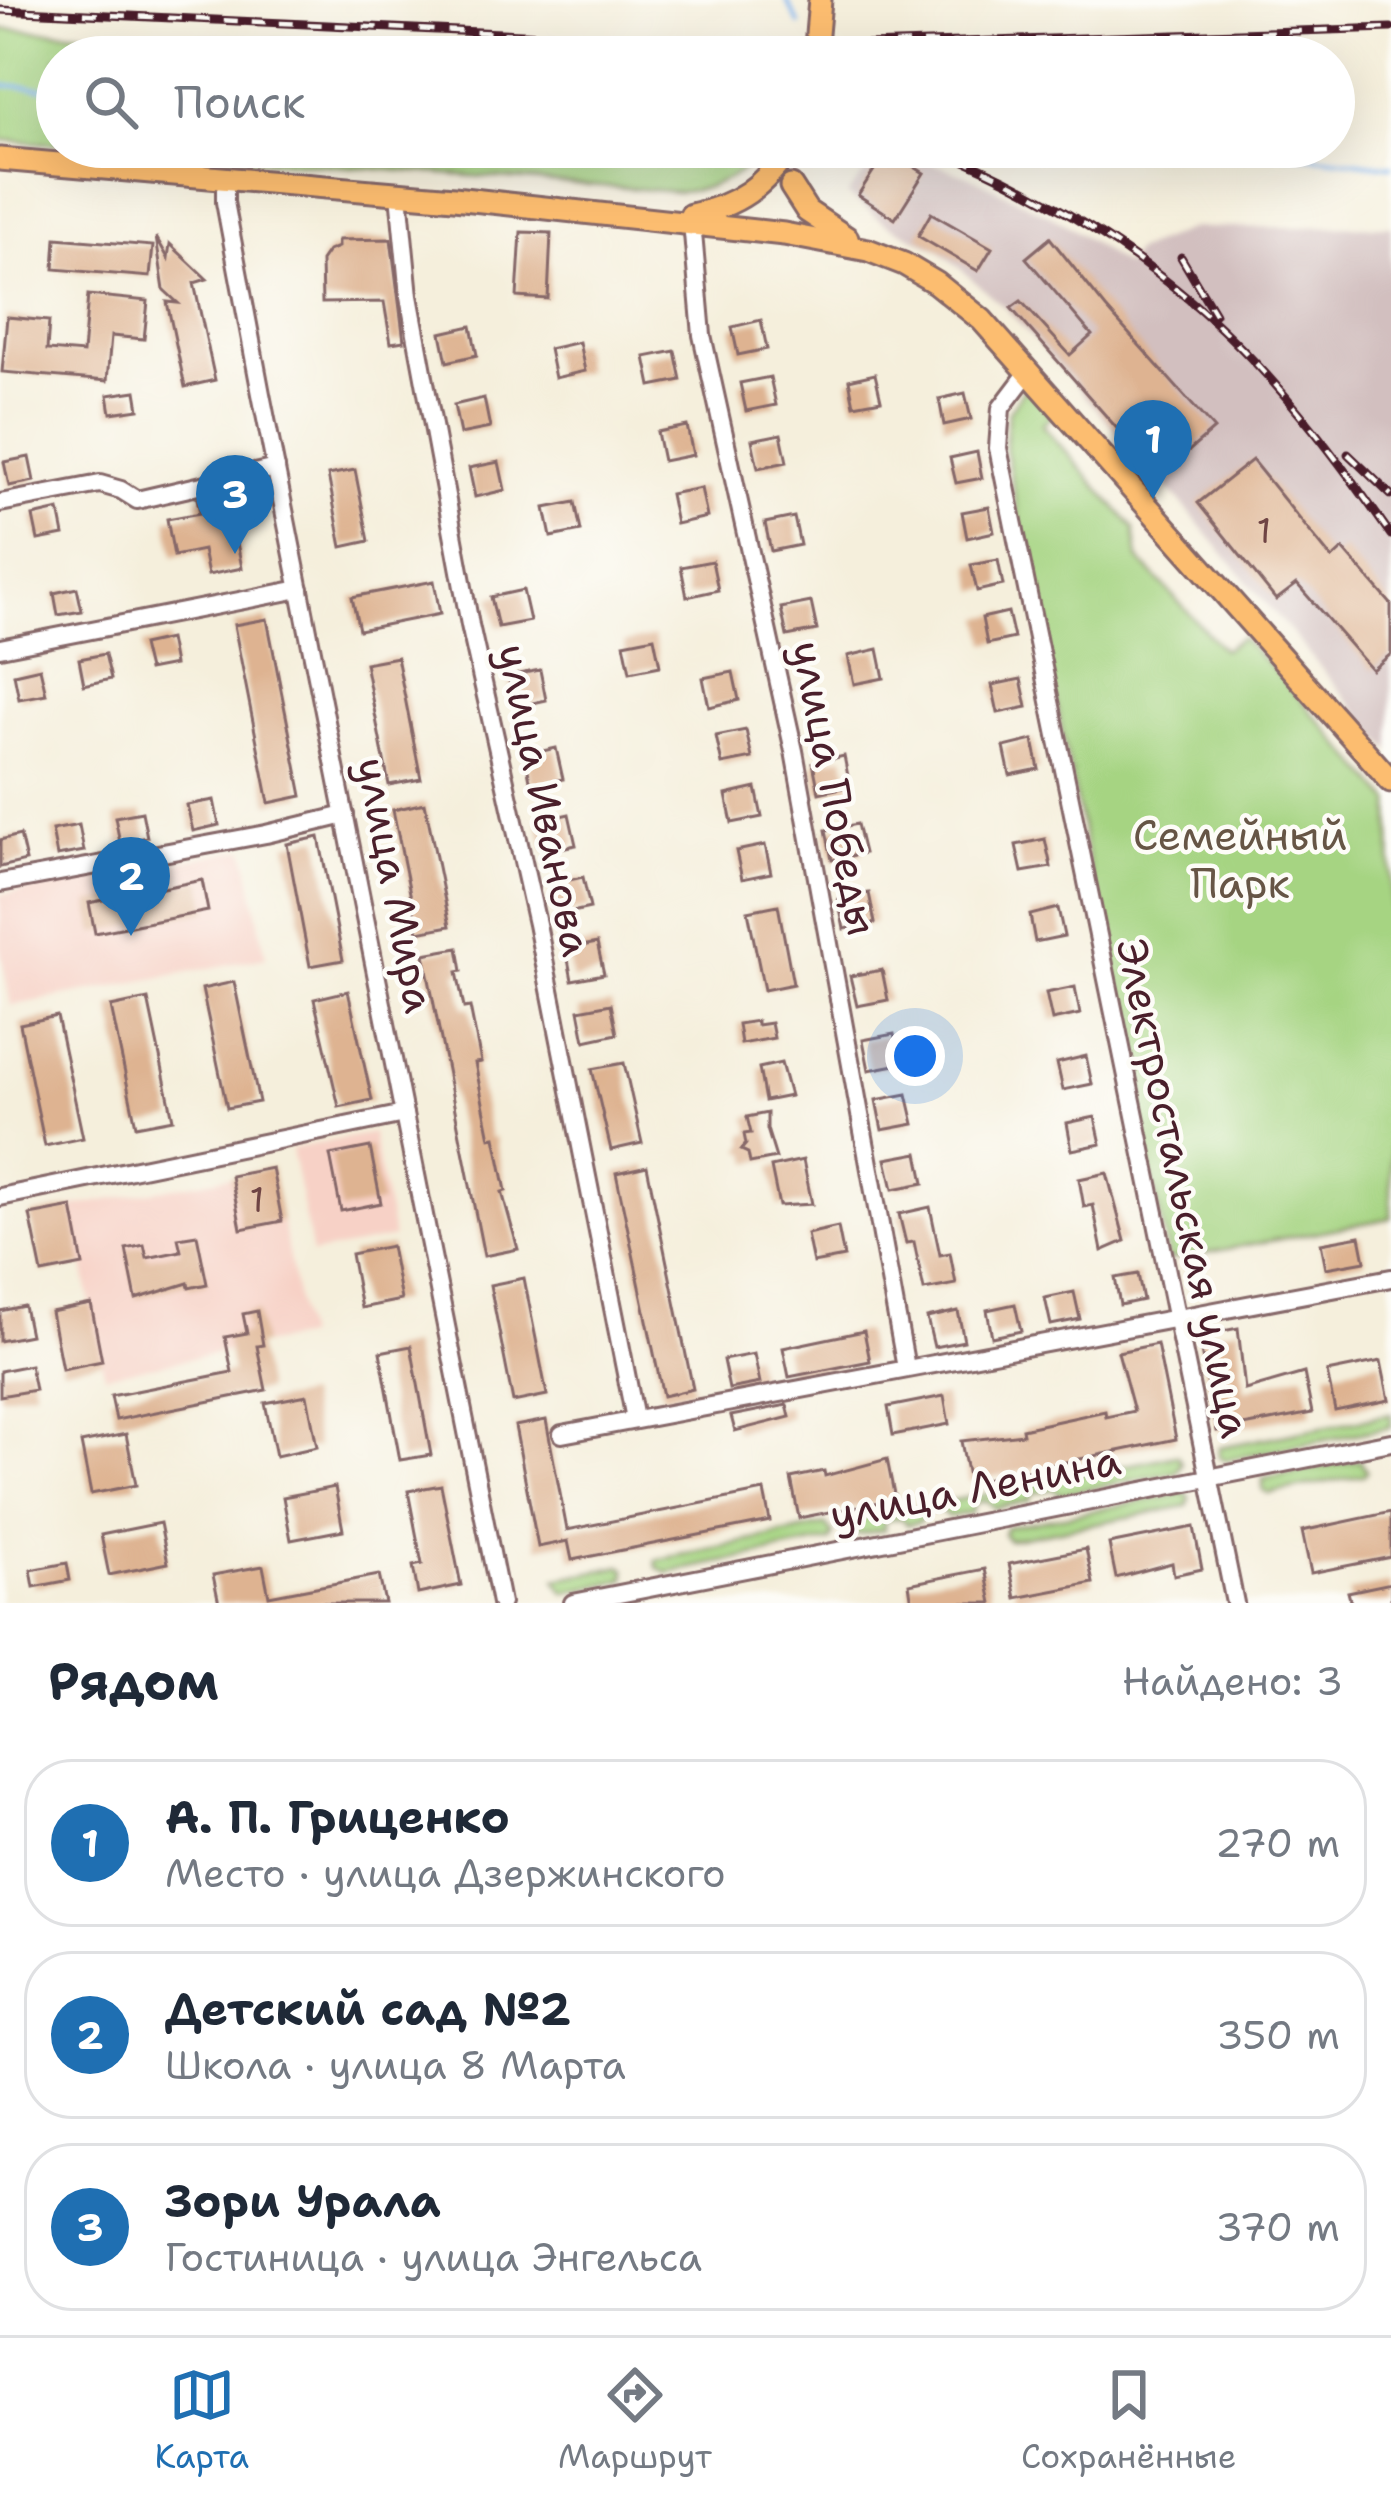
<!DOCTYPE html>
<html lang="ru">
<meta charset="utf-8">
<style>
body{margin:0;font-family:"Shantell Sans",sans-serif;background:#f2f2f3;color:#1f2937}
.you{position:absolute;left:915px;top:1056px;width:42px;height:42px;margin:-30px;border:9px solid #fff;border-radius:50%;background:#1a73e8;box-shadow:0 0 0 18px #1a73e833}
.badge{display:grid;place-items:center;width:78px;height:78px;border-radius:50%;background:#1f6fb2;color:#fff;font-size:39px;font-weight:700}
.pin{position:absolute;translate:-50% -99px;filter:drop-shadow(0 3px 6px #0008)}
.pin::after{content:'';position:absolute;top:63px;width:42px;height:36px;background:inherit;clip-path:polygon(0 0,100% 0,50% 100%)}
.list{margin:0;padding:0;list-style:none}
h2{display:flex;justify-content:space-between;align-items:center;height:156px;margin:0;padding:0 48px;font-size:51px}
h2 small{font-size:39px;font-weight:400;color:#747a83}
.list li{display:grid;grid-template-columns:78px 1fr auto;gap:36px;align-items:center;box-sizing:border-box;height:168px;margin:0 24px 24px;padding:0 24px;border:3px solid #e0e1e3;border-radius:48px}
.list b{display:block;font-size:45px;white-space:nowrap}
.list p{margin:0;font-size:39px;white-space:nowrap;color:#747a83}
.list em{font-size:39px;font-style:normal;color:#747a83}
.icon{flex:none;width:66px;height:66px;fill:none;stroke:currentColor;stroke-width:2;stroke-linecap:round;stroke-linejoin:round}
.map{position:relative;flex:none;width:1391px;height:1603px;overflow:hidden}
.search{position:absolute;background:#fff;box-shadow:0 12px 48px #0002;left:36px;right:36px;top:36px;height:132px;display:flex;align-items:center;gap:30px;box-sizing:border-box;padding:0 42px;border-radius:66px;color:#747a83;font-size:45px}
.sheet{height:732px;background:#fff}
nav{display:flex;justify-content:space-around;align-items:center;box-sizing:border-box;height:168px;border-top:3px solid #e0e1e3;background:#fff;font-size:33px;color:#747a83}
nav a{display:grid;justify-items:center;gap:6px}
nav .on{color:#1f6fb2}
.map>svg:first-child{display:block}
.built{fill:#f7d1c6}
.industrial{fill:#d2bfbf}
.green{fill:#a6d482;stroke:#787a56;stroke-width:3}
.lines{fill:none;stroke-linecap:round;stroke-linejoin:round}
.stream{stroke:#7eb4ed;stroke-width:4.5}
.building{fill:#deb391}
.minor-casing{stroke:#866869;stroke-width:22}
.major-casing{stroke:#866869;stroke-width:27}
.minor{stroke:#fff;stroke-width:16}
.major{stroke:#fcbd6f;stroke-width:21}
.rail-casing{stroke:#4a1f2b;stroke-width:9}
.rail{stroke:#fdfcf7;stroke-width:4.5;stroke-dasharray:14;stroke-linecap:butt}
.labels{text-anchor:middle;stroke-width:9;stroke-linejoin:round;paint-order:stroke}
.number-label{font-size:36px;fill:#6f4444}
.street-label{font-size:42px;fill:#4a1f2b;stroke:#fdfcf7}
.park-label{font-size:42px;fill:#665545;stroke:#fdfcf7}
</style>
<div class="map">
<svg width="1391" height="1603" viewBox="0 0 1391 1603">
<rect width="100%" height="100%" fill="#fdfcf7"/>
<filter id="ink" filterUnits="userSpaceOnUse"><feTurbulence type="fractalNoise" baseFrequency=".00833" numOctaves="2"/><feDisplacementMap in="SourceGraphic" scale="24" xChannelSelector="R" yChannelSelector="G"/><feConvolveMatrix kernelMatrix="1 2 1 2 8 2 1 2 1" color-interpolation-filters="sRGB"/></filter>
<filter id="wash" filterUnits="userSpaceOnUse"><feTurbulence type="fractalNoise" baseFrequency=".004" numOctaves="4" result="noise"/><feDisplacementMap in="SourceGraphic" scale="48" xChannelSelector="R" yChannelSelector="G"/><feGaussianBlur stdDeviation="2.7" result="paint"/><feColorMatrix in="noise" values="0 0 0 0 0 0 0 0 0 0 0 0 0 0 0 0 0 1.4 0 .05"/><feComposite in="paint" operator="in"/></filter>
<g filter="url(#wash)">
<rect width="100%" height="100%" fill="#f5efdc"/>
<g class="built">
<polygon points="245,849 266,957 11,1006 0,948 0,895"/>
<polygon points="372,1133 393,1238 312,1254 291,1149"/>
<polygon points="231,1176 241,1229 282,1221 304,1337 104,1375 72,1207"/>
</g>
<polygon class="industrial" points="886,147 974,178 1061,221 1125,266 1135,251 1192,228 1391,226 1391,751 1182,504 1006,309 940,251 887,224 847,195"/>
<g class="green">
<polygon points="0,29 289,42 289,57 57,57 57,144 0,140"/>
<path d="M93,147H768C746,174 713,190 679,192Z"/>
<polygon points="1025,387 1053,415 1042,425 1134,528 1138,558 1223,650 1241,638 1278,674 1391,801 1391,1218 1169,1260 1005,448 1008,413"/>
<polygon points="1391,1414 1391,1427 1225,1460 1219,1456 1219,1447"/>
<polygon points="1177,1455 1182,1463 1177,1472 1061,1494 1052,1489 1033,1493 1029,1501 994,1508 986,1500 974,1503 971,1513 948,1517 941,1510 922,1513 920,1522 907,1525 900,1518 884,1521 884,1530 856,1535 851,1530 855,1520"/>
<polygon points="1360,1460 1367,1471 1364,1475 1268,1494 1263,1491 1263,1479"/>
<polygon points="1185,1493 1190,1498 1187,1506 1008,1540 1003,1534 1006,1527"/>
<polygon points="826,1525 833,1534 830,1541 667,1573 657,1567 656,1560"/>
<polygon points="622,1566 626,1570 625,1580 565,1592 556,1579"/>
</g>
<g class="lines">
<g class="stream">
<polyline points="786,0 799,24"/>
<polyline points="0,85 57,89"/>
<polyline points="1239,147 1391,166"/>
<polyline points="811,152 824,147"/>
</g>
</g>
<g id="blocks">
<g class="building">
<polygon points="887,150 924,173 895,219 858,195"/>
<polygon points="931,213 992,248 978,271 918,236"/>
<polygon points="521,232 551,233 548,299 517,297"/>
<polygon points="156,237 168,258 170,244 207,279 194,283 215,380 185,387 167,302 178,303 164,290"/>
<polygon points="56,238 153,246 150,277 54,269"/>
<polygon points="1050,238 1106,308 1214,429 1181,458 1150,423 1129,442 1011,308 1021,301 1070,355 1092,335 1026,258"/>
<polygon points="391,239 404,341 391,343 384,302 322,303 321,261 328,251 338,247 338,240"/>
<polygon points="88,295 148,301 144,339 111,336 107,381 2,372 7,317 49,321 47,350 83,353"/>
<polygon points="761,320 767,349 738,355 732,327"/>
<polygon points="471,326 477,355 447,362 441,333"/>
<polygon points="579,342 585,371 555,378 549,349"/>
<polygon points="675,351 681,380 651,386 645,357"/>
<polygon points="875,374 881,400 854,405 849,380"/>
<polygon points="770,377 776,405 746,411 740,383"/>
<polygon points="136,391 139,409 111,413 108,395"/>
<polygon points="965,393 971,419 944,425 939,399"/>
<polygon points="484,398 490,428 460,434 454,405"/>
<polygon points="687,426 693,455 663,461 657,432"/>
<polygon points="781,434 787,462 758,468 752,440"/>
<polygon points="977,452 982,478 956,483 950,458"/>
<polygon points="29,457 34,481 9,486 4,462"/>
<polygon points="1252,460 1332,559 1343,549 1391,604 1391,654 1372,670 1297,584 1276,600 1198,503"/>
<polygon points="499,462 505,490 475,497 469,468"/>
<polygon points="355,470 369,541 342,547 328,475"/>
<polygon points="701,488 707,517 676,524 670,494"/>
<polygon points="227,492 242,568 208,575 203,550 174,556 167,519 200,513 197,499"/>
<polygon points="575,502 581,531 551,537 545,508"/>
<polygon points="989,507 994,532 967,538 962,512"/>
<polygon points="59,510 64,535 38,540 33,516"/>
<polygon points="794,517 800,545 771,551 765,523"/>
<polygon points="998,560 1003,585 977,591 971,565"/>
<polygon points="712,561 718,590 687,597 681,567"/>
<polygon points="434,581 440,614 359,630 352,597"/>
<polygon points="77,588 82,611 58,615 54,593"/>
<polygon points="523,590 530,621 498,627 491,597"/>
<polygon points="811,602 817,630 787,636 781,608"/>
<polygon points="1008,612 1014,638 987,644 982,618"/>
<polygon points="267,619 302,796 269,803 234,625"/>
<polygon points="654,637 660,666 630,672 624,643"/>
<polygon points="169,639 174,665 148,670 142,645"/>
<polygon points="878,649 884,678 854,684 848,656"/>
<polygon points="105,654 111,679 84,685 79,659"/>
<polygon points="397,657 421,779 389,785 365,663"/>
<polygon points="40,668 46,694 19,699 14,674"/>
<polygon points="540,670 546,700 515,707 508,676"/>
<polygon points="733,672 739,700 709,707 703,678"/>
<polygon points="1021,679 1027,707 998,713 992,685"/>
<polygon points="746,730 752,758 722,764 716,736"/>
<polygon points="1033,740 1039,769 1010,775 1004,747"/>
<polygon points="556,748 563,779 531,785 525,755"/>
<polygon points="844,756 850,786 819,793 813,763"/>
<polygon points="756,788 762,817 732,823 726,795"/>
<polygon points="214,800 219,825 193,831 187,805"/>
<polygon points="425,803 450,926 418,932 393,810"/>
<polygon points="142,812 147,837 120,843 115,817"/>
<polygon points="569,814 576,845 544,851 538,821"/>
<polygon points="857,824 864,853 832,860 826,830"/>
<polygon points="79,825 84,851 57,856 52,830"/>
<polygon points="20,835 26,861 0,867 0,840"/>
<polygon points="319,837 343,960 310,966 287,844"/>
<polygon points="1045,839 1051,867 1022,872 1016,845"/>
<polygon points="765,845 771,873 742,879 736,851"/>
<polygon points="583,877 590,908 558,915 551,884"/>
<polygon points="202,880 208,911 95,933 89,903"/>
<polygon points="869,893 875,923 844,929 838,899"/>
<polygon points="778,905 793,984 764,990 748,911"/>
<polygon points="1058,908 1064,936 1035,942 1030,915"/>
<polygon points="597,943 604,974 572,980 566,949"/>
<polygon points="458,948 462,971 457,972 464,1008 470,1007 481,1062 475,1063 490,1138 495,1137 506,1191 502,1192 518,1249 484,1256 424,954"/>
<polygon points="882,970 888,1000 857,1006 850,976"/>
<polygon points="234,982 259,1102 227,1108 202,989"/>
<polygon points="1075,987 1080,1014 1052,1020 1046,993"/>
<polygon points="348,991 372,1100 339,1107 314,999"/>
<polygon points="148,999 173,1119 136,1126 111,1007"/>
<polygon points="611,1004 617,1034 585,1041 579,1010"/>
<polygon points="57,1016 83,1138 45,1146 20,1024"/>
<polygon points="757,1021 757,1025 771,1023 774,1038 741,1044 738,1024"/>
<polygon points="894,1034 900,1064 869,1070 863,1040"/>
<polygon points="1086,1056 1092,1084 1063,1090 1057,1063"/>
<polygon points="624,1063 642,1143 611,1150 592,1069"/>
<polygon points="781,1063 790,1096 765,1101 759,1068"/>
<polygon points="907,1094 914,1124 882,1130 876,1100"/>
<polygon points="767,1113 767,1129 776,1158 750,1163 748,1153 741,1150 746,1144 744,1134 751,1133 747,1117"/>
<polygon points="1095,1117 1101,1144 1072,1150 1067,1123"/>
<polygon points="370,1147 381,1203 341,1211 330,1155"/>
<polygon points="918,1153 924,1183 893,1189 886,1159"/>
<polygon points="803,1160 812,1204 779,1206 771,1167"/>
<polygon points="647,1166 693,1389 663,1396 616,1173"/>
<polygon points="272,1168 282,1221 241,1229 231,1176"/>
<polygon points="1107,1173 1125,1241 1102,1251 1093,1205 1084,1207 1079,1179"/>
<polygon points="72,1207 83,1265 42,1273 30,1215"/>
<polygon points="930,1207 940,1255 950,1253 956,1284 924,1290 914,1242 906,1243 899,1214"/>
<polygon points="838,1227 844,1257 813,1263 807,1234"/>
<polygon points="197,1235 207,1284 189,1288 188,1283 136,1299 126,1249 144,1245 147,1258 181,1251 178,1238"/>
<polygon points="1360,1236 1365,1261 1326,1268 1321,1243"/>
<polygon points="391,1246 401,1300 361,1308 351,1254"/>
<polygon points="1138,1274 1143,1300 1120,1305 1115,1278"/>
<polygon points="524,1278 547,1395 513,1402 490,1285"/>
<polygon points="1074,1292 1080,1319 1051,1325 1045,1298"/>
<polygon points="91,1304 102,1361 62,1369 51,1312"/>
<polygon points="1015,1304 1021,1331 992,1337 987,1310"/>
<polygon points="24,1306 30,1335 0,1341 0,1311"/>
<polygon points="257,1311 263,1345 257,1346 266,1390 116,1420 111,1396 232,1372 225,1337 247,1333 243,1314"/>
<polygon points="958,1311 964,1341 934,1347 927,1318"/>
<polygon points="1238,1328 1245,1390 1304,1373 1312,1413 1217,1431 1198,1336"/>
<polygon points="864,1331 870,1361 789,1377 783,1348"/>
<polygon points="1157,1344 1176,1439 969,1482 961,1441 1023,1434 1022,1429 1105,1411 1106,1417 1134,1411 1118,1352"/>
<polygon points="411,1346 431,1455 400,1460 380,1352"/>
<polygon points="754,1354 760,1383 729,1389 723,1360"/>
<polygon points="1381,1361 1389,1400 1335,1411 1327,1372"/>
<polygon points="30,1365 35,1390 0,1396 0,1371"/>
<polygon points="307,1395 317,1447 276,1456 265,1403"/>
<polygon points="944,1396 949,1424 893,1435 888,1407"/>
<polygon points="787,1405 790,1417 735,1431 731,1416"/>
<polygon points="546,1420 567,1530 764,1491 770,1521 572,1560 568,1541 538,1547 515,1426"/>
<polygon points="126,1434 136,1485 91,1494 81,1443"/>
<polygon points="887,1459 895,1499 799,1518 791,1478 824,1471 825,1476"/>
<polygon points="441,1485 461,1585 418,1594 413,1566 422,1564 408,1491"/>
<polygon points="335,1487 343,1530 291,1540 283,1497"/>
<polygon points="1391,1512 1391,1557 1311,1573 1302,1531"/>
<polygon points="160,1523 168,1563 109,1575 101,1535"/>
<polygon points="1194,1527 1202,1569 1174,1575 1172,1563 1116,1578 1109,1544"/>
<polygon points="1086,1549 1093,1583 1016,1598 1009,1564"/>
<polygon points="67,1563 70,1580 34,1587 31,1570"/>
<polygon points="263,1566 269,1596 379,1575 385,1603 219,1603 213,1575"/>
<polygon points="985,1569 992,1603 912,1603 909,1584"/>
<polygon points="1391,1583 1391,1603 1351,1603 1348,1592"/>
</g>
</g>
</g>
<g filter="url(#ink)">
<use href="#blocks" fill-opacity="0" stroke="#866869" stroke-width="3"/>
<g class="lines">
<defs>
<g id="minor">
<polyline points="225,180 225,202 261,394 501,1603"/>
<polyline points="399,194 409,296 470,625 537,924 635,1419"/>
<polyline points="692,222 702,335 794,751 906,1368"/>
<polyline points="1029,371 1001,408 998,448 1235,1603"/>
<polyline points="0,503 100,484 121,490 137,500 276,468"/>
<polyline points="0,648 300,589"/>
<polyline points="0,883 266,834 345,815"/>
<polyline points="0,1197 404,1114"/>
<polyline points="562,1434 1391,1278"/>
<polyline points="573,1603 1391,1442"/>
</g>
<g id="major">
<polyline points="815,57 820,0"/>
<polyline points="0,159 454,198 784,234 868,250 904,264 936,283 982,320 1391,781"/>
<polyline points="791,186 807,211 847,238"/>
<path d="M691,215C737,206 765,186 790,147"/>
</g>
</defs>
<use href="#minor" class="minor-casing"/>
<use href="#major" class="major-casing"/>
<use href="#minor" class="minor"/>
<use href="#major" class="major"/>
<defs>
<g id="rail">
<polyline points="0,10 803,47 1391,28"/>
<polyline points="525,49 572,57"/>
<path d="M933,147C1039,190 1146,255 1228,335C1290,395 1342,465 1391,535"/>
<polyline points="1181,257 1215,314"/>
<polyline points="1348,454 1391,495"/>
</g>
</defs>
<use href="#rail" class="rail-casing"/>
<use href="#rail" class="rail"/>
</g>
</g>
<g class="labels">
<g class="number-label">
<text x="1264" y="543">1</text>
<text x="257" y="1212">1</text>
</g>
<g class="street-label">
<text transform="translate(835 788) rotate(79)" y="15">улица Победы</text>
<text transform="translate(545 800) rotate(78)" y="15">улица Иванова</text>
<text transform="translate(396 885) rotate(79)" y="15">улица Мира</text>
<text transform="translate(1184 1188) rotate(78)" y="15">Электростальская улица</text>
<text transform="translate(975 1487) rotate(-11)" y="15">улица Ленина</text>
</g>
<g class="park-label">
<text x="1240" y="850">Семейный<tspan x="1240" dy="48">Парк</tspan></text>
</g>
</g>
</svg>
<div class="you"></div>
<div class="pin badge" style="left:1153px;top:499px">1</div>
<div class="pin badge" style="left:131px;top:936px">2</div>
<div class="pin badge" style="left:235px;top:554px">3</div>
<div class="search"><svg class="icon" aria-label="search" viewBox="0 0 24 24"><circle cx="10" cy="10" r="6"/><path d="M15 15l6 6"/></svg>Поиск</div>
</div>
<section class="sheet">
<h2>Рядом<small>Найдено: 3</small></h2>
<ul class="list">
<li><span class="badge">1</span><div><b>А. П. Гриценко</b><p>Место · улица Дзержинского</p></div><em>270 m</em></li>
<li><span class="badge">2</span><div><b>Детский сад №2</b><p>Школа · улица 8 Марта</p></div><em>350 m</em></li>
<li><span class="badge">3</span><div><b>Зори Урала</b><p>Гостиница · улица Энгельса</p></div><em>370 m</em></li>
</ul>
</section>
<nav>
<a class="on"><svg class="icon" aria-label="map" viewBox="0 0 24 24"><path d="M3 6l6-2 6 2 6-2v14l-6 2-6-2-6 2zM9 4v14M15 6v14"/></svg>Карта</a>
<a><svg class="icon" aria-label="directions" viewBox="0 0 24 24"><path d="M12 3l9 9-9 9-9-9zM9 14v-3h6M13 9l2 2-2 2"/></svg>Маршрут</a>
<a><svg class="icon" aria-label="saved" viewBox="0 0 24 24"><path d="M7 4h10v16l-5-4-5 4z"/></svg>Сохранённые</a>
</nav>
